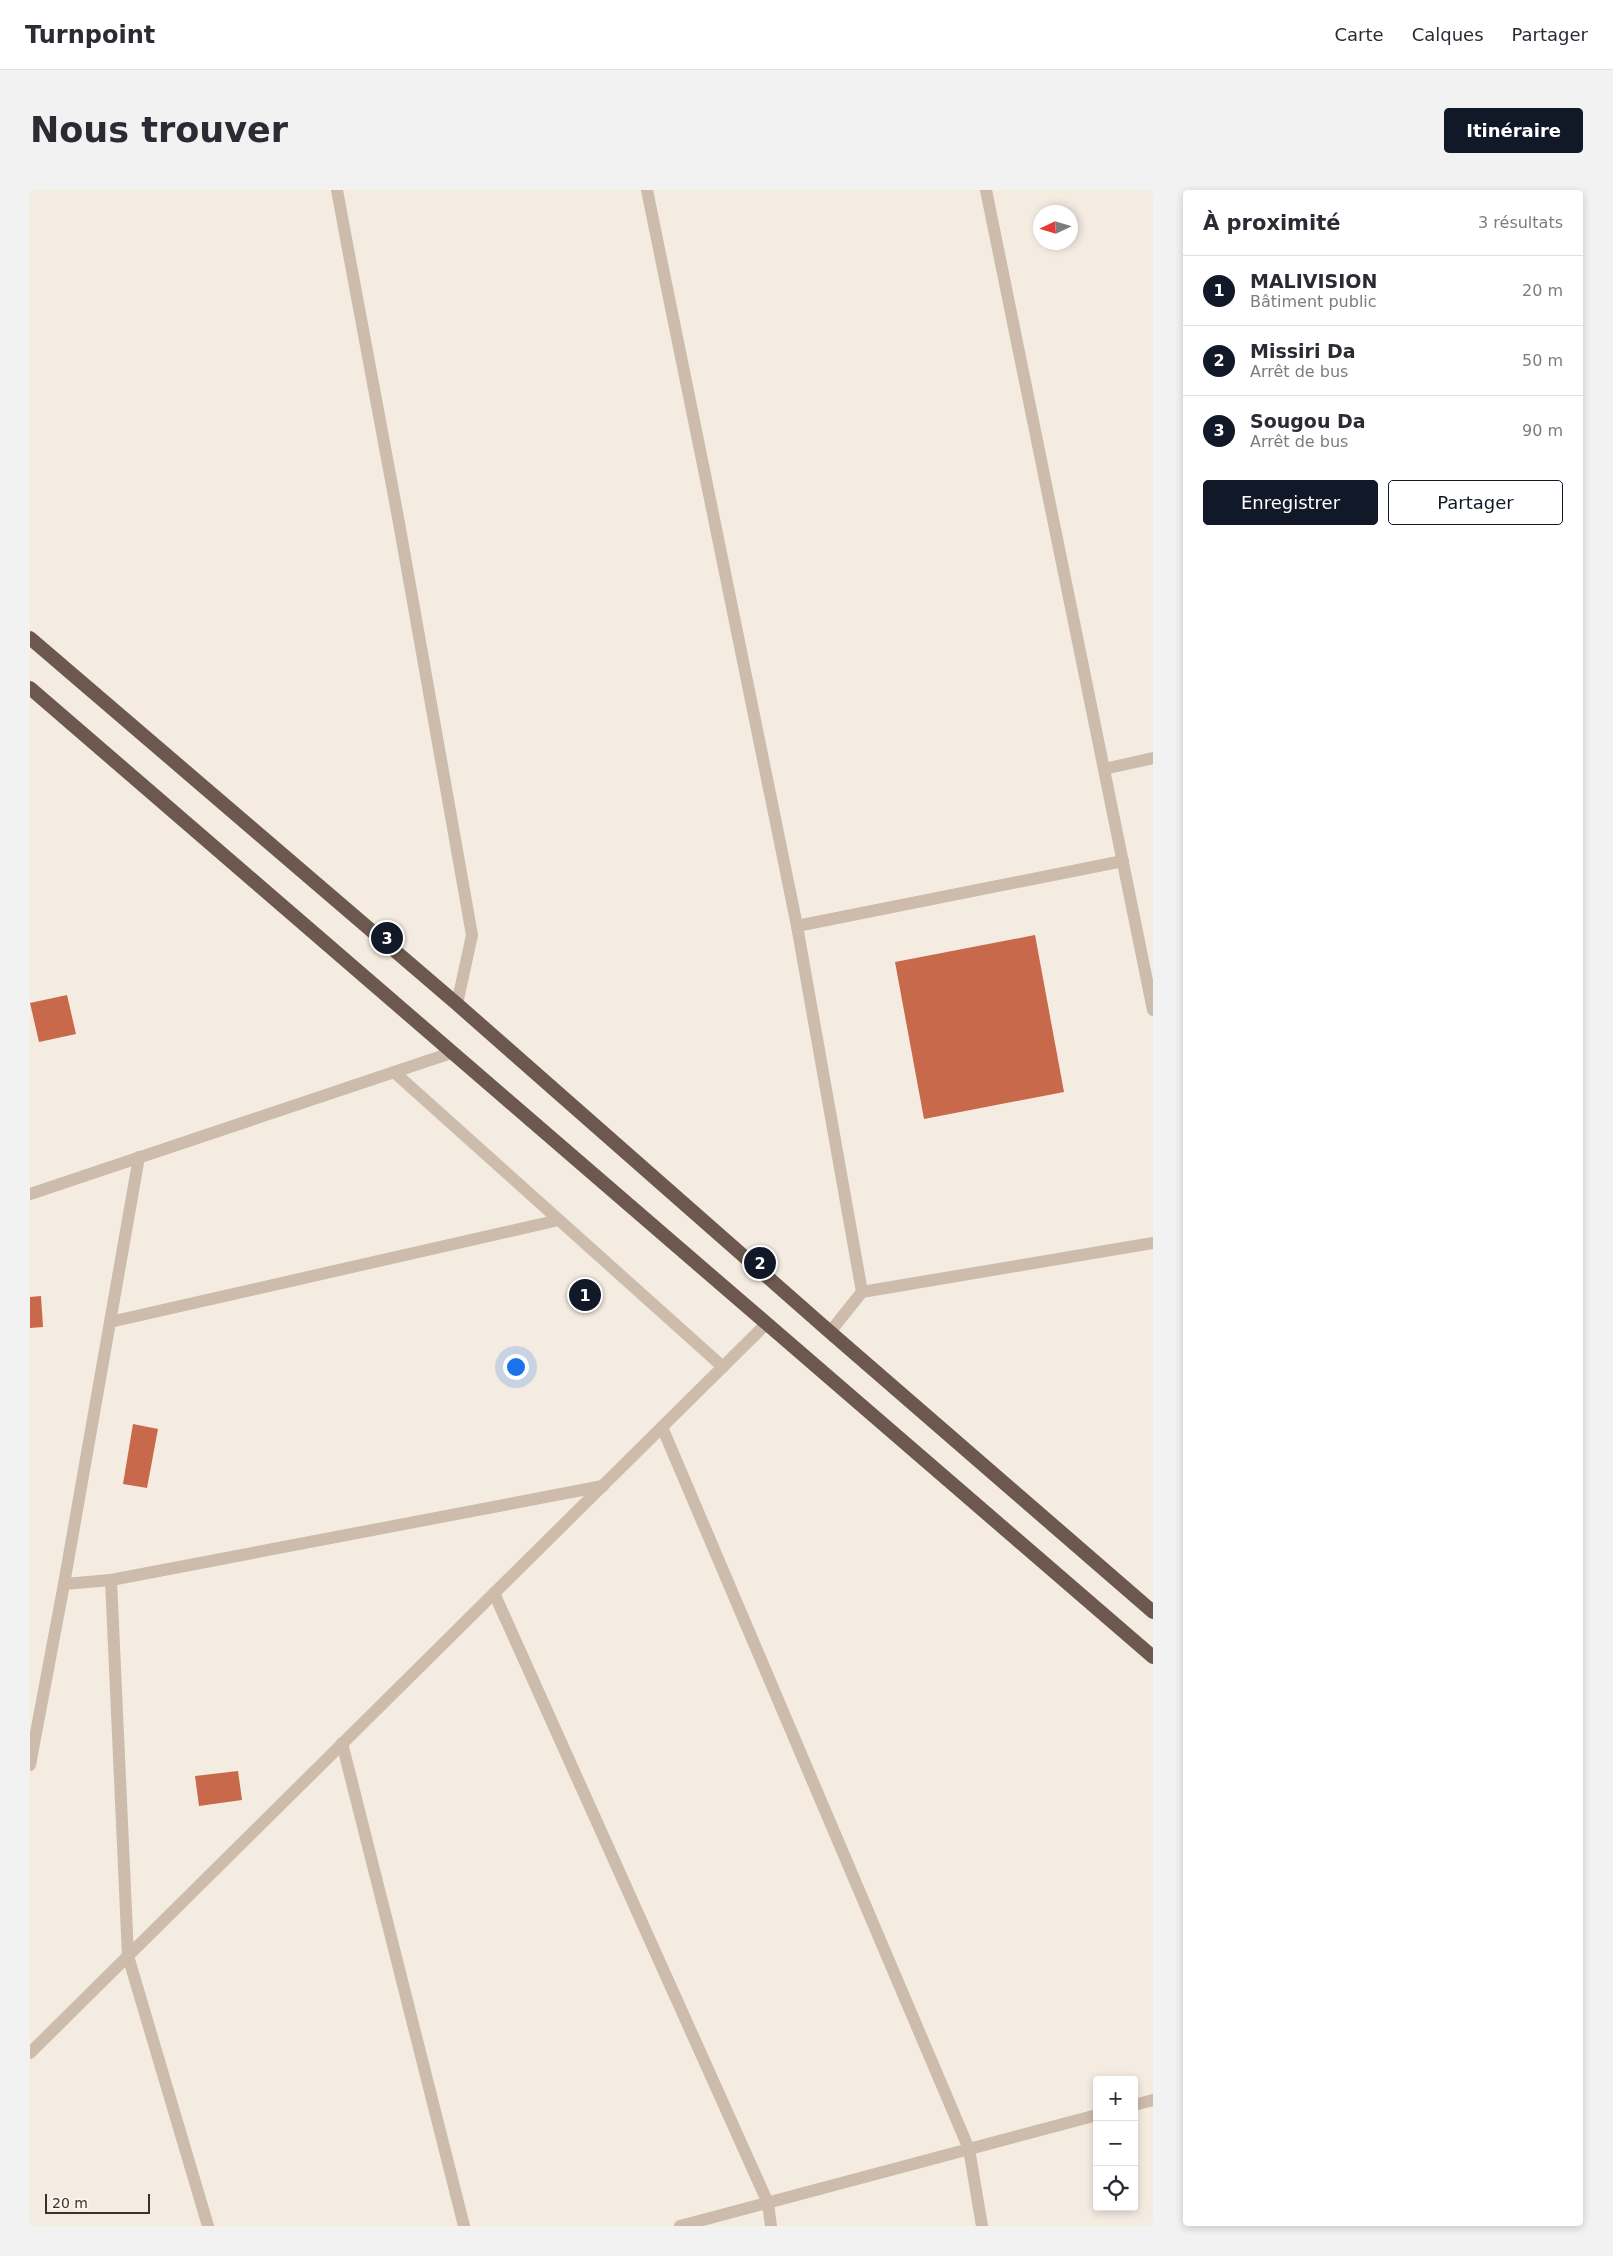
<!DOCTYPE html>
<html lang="fr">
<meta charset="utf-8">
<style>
body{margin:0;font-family:"DejaVu Sans",sans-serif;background:#f2f2f3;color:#2b2b33}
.controls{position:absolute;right:15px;bottom:15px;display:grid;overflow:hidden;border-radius:5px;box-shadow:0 2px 8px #0003}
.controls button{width:45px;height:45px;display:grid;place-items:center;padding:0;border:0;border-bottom:1px solid #e1e1e2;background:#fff;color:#2b2b33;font:25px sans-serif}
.compass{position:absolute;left:1003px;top:15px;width:45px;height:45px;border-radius:50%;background:#fff;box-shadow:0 2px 8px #0003;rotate:266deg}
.scale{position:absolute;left:15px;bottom:12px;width:105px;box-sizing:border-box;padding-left:5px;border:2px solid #3b302b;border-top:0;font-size:14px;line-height:18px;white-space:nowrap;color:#3b302b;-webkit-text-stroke:4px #fbf5ee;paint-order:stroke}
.you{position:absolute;left:485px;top:1176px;width:18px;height:18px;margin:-12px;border:4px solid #fff;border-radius:50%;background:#1a73e8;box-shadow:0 0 0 8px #1a73e833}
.badge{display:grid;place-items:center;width:32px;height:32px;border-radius:50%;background:#111827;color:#fff;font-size:16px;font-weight:700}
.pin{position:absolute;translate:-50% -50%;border:2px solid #fff;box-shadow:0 1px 5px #0006}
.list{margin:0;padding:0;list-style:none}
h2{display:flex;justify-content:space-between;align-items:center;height:65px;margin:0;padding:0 20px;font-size:21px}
h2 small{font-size:16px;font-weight:400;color:#7c7c81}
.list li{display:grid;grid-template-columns:32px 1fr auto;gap:15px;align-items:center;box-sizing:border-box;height:70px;padding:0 20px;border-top:1px solid #e1e1e2}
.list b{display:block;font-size:19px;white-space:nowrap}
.list p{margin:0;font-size:16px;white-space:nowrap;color:#7c7c81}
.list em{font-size:16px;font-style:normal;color:#7c7c81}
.actions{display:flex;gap:10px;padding:15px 20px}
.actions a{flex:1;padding:11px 0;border:1px solid #111827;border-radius:5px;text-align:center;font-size:18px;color:#111827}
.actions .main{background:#111827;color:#fff}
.icon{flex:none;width:28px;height:28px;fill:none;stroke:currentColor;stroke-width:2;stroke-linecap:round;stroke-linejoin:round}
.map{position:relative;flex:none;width:1123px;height:2036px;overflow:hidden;border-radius:5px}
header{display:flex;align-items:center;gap:30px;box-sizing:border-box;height:70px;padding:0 25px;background:#fff;border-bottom:1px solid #e1e1e2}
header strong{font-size:24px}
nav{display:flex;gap:28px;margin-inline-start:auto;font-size:18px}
.intro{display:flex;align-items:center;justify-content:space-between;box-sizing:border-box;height:120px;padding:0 30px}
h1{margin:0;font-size:35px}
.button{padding:12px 22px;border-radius:5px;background:#111827;color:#fff;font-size:18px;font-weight:700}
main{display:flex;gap:30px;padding:0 30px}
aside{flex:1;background:#fff;border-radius:5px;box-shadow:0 2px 8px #0003}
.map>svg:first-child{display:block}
.building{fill:#c8694b}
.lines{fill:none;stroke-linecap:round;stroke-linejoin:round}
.minor{stroke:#cdbbac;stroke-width:12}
.trunk{stroke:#6c584f;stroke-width:14}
</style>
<header>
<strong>Turnpoint</strong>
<nav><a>Carte</a><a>Calques</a><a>Partager</a></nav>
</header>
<div class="intro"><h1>Nous trouver</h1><a class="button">Itinéraire</a></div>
<main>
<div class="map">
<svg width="1123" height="2036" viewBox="0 0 1123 2036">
<rect width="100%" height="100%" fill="#f4ebe1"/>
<g class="building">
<polygon points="1005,745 1034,902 894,929 865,772"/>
<polygon points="37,805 46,844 9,852 0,813"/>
<polygon points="11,1106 13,1137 0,1138 0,1107"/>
<polygon points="103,1234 128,1239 117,1298 93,1294"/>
<polygon points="208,1581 212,1610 169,1616 165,1586"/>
</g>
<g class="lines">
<g class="minor">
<polyline points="307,0 369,333 442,745 427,814"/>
<polyline points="617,0 767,736 832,1102"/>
<polyline points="956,0 1123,820"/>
<polyline points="1074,579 1123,568"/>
<polyline points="767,736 1093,671"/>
<polyline points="364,882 693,1177"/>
<polyline points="0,1004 421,863"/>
<polyline points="80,1132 529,1030"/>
<polyline points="800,1142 832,1102 1123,1053"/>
<polyline points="632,1237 939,1959 952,2036"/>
<polyline points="81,1390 98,1766 178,2036"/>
<polyline points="34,1394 81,1390 573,1296"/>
<polyline points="464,1403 738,2013 741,2036"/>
<polyline points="312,1553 434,2036"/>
<polyline points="0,1575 34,1394 109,967"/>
<polyline points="0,1863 736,1134"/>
<polyline points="1104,1915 1123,1910"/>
<polyline points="650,2036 1067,1925"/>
</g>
<g class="trunk">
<polyline points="0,448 427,814 800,1142 1123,1422"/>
<polyline points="0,498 1123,1467"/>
</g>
</g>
</svg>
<div class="controls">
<button>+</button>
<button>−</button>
<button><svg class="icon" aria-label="locate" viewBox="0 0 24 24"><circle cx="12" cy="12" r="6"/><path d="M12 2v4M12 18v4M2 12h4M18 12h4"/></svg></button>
</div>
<svg class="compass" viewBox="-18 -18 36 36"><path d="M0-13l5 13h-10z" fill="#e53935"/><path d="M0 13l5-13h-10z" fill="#7c7c81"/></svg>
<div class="scale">20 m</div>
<div class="you"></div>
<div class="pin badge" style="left:555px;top:1105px">1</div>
<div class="pin badge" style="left:730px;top:1073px">2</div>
<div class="pin badge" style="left:357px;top:748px">3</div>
</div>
<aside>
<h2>À proximité<small>3 résultats</small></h2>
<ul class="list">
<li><span class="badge">1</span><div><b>MALIVISION</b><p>Bâtiment public</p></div><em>20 m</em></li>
<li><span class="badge">2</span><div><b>Missiri Da</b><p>Arrêt de bus</p></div><em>50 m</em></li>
<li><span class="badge">3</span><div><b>Sougou Da</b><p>Arrêt de bus</p></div><em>90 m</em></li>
</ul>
<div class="actions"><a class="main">Enregistrer</a><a>Partager</a></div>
</aside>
</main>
